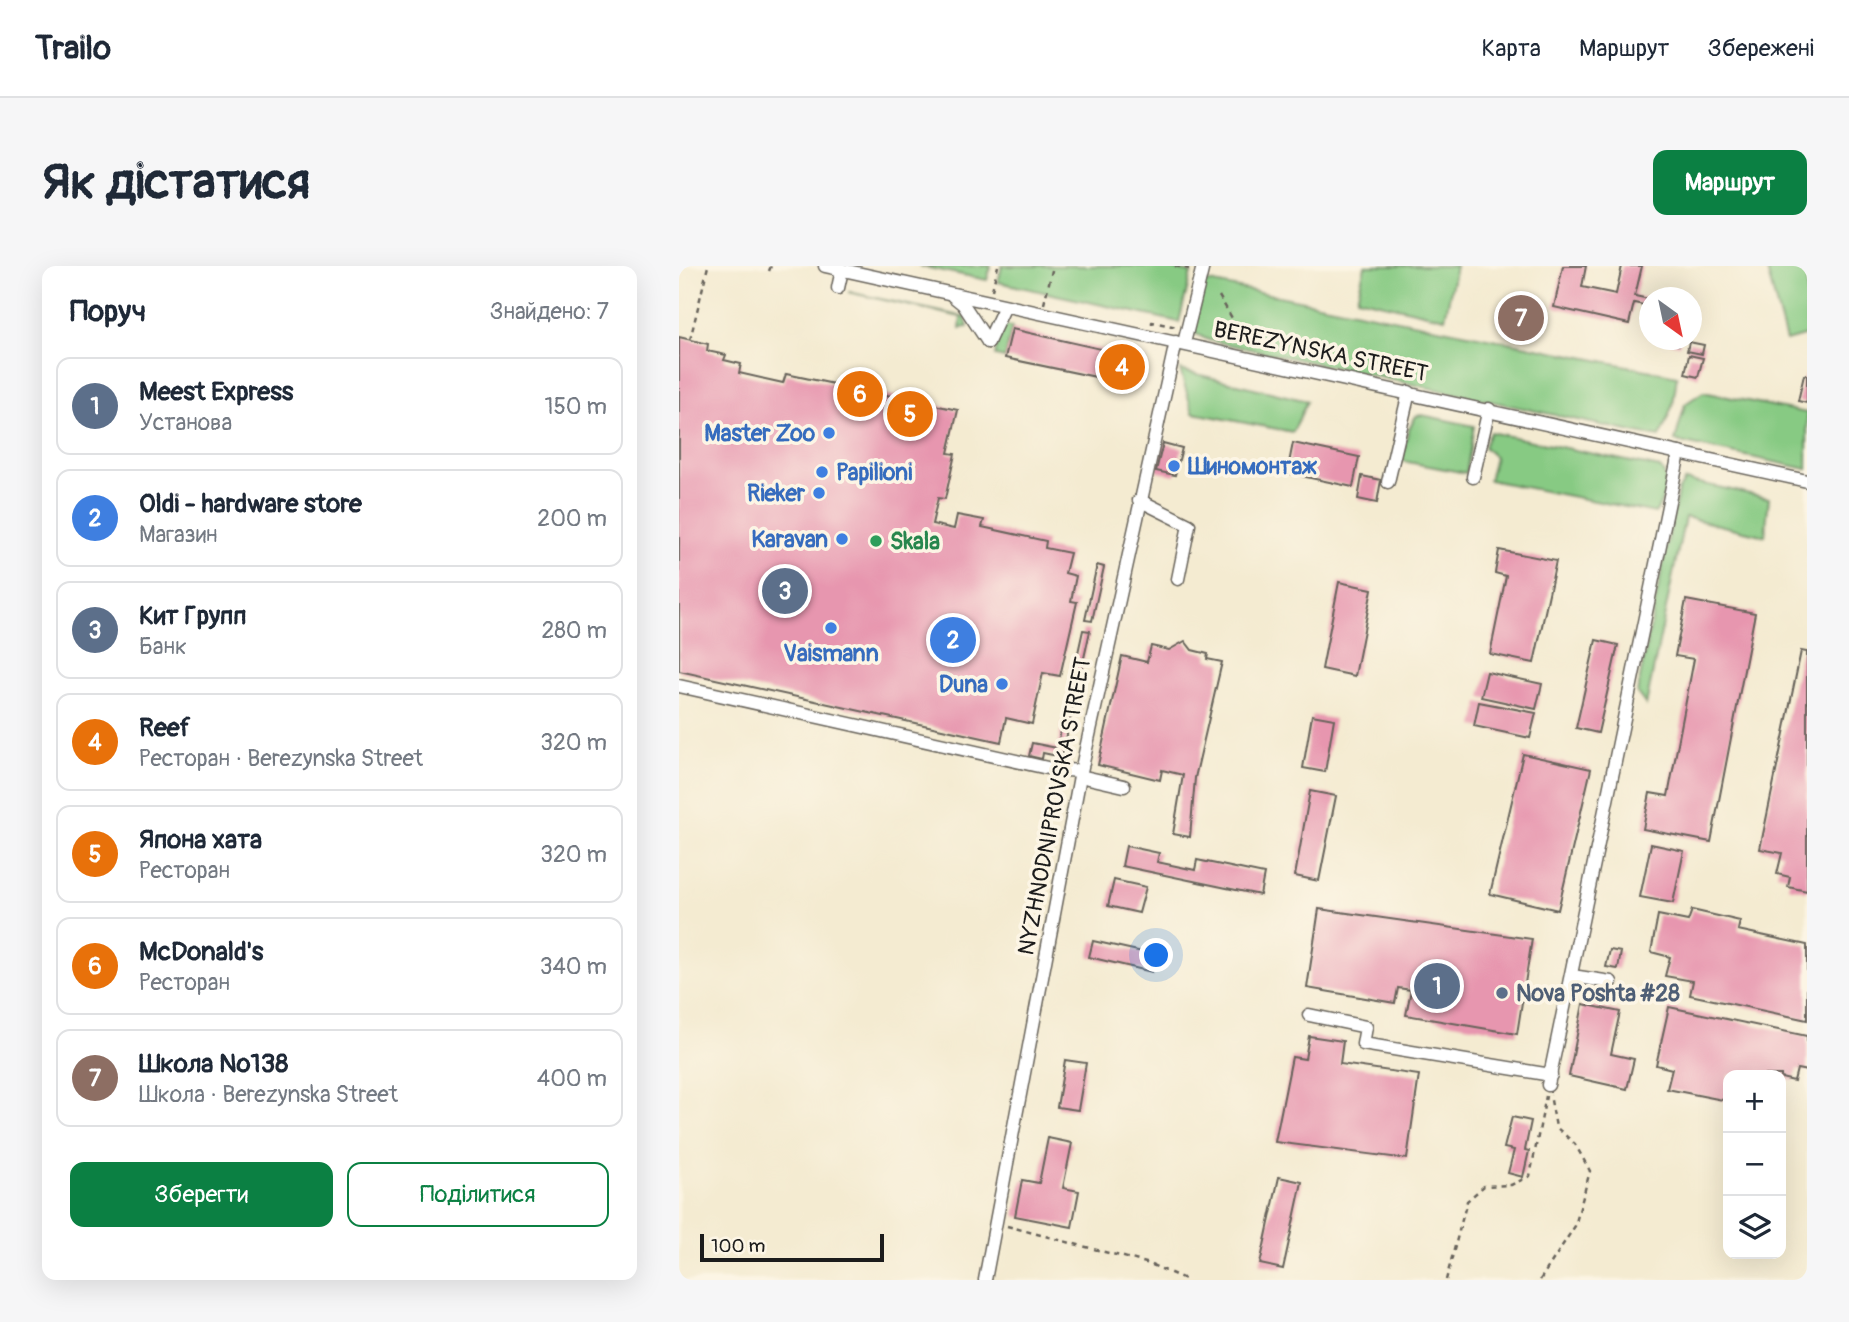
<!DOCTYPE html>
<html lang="uk">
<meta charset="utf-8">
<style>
body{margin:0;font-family:Pangolin,sans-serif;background:#f6f6f7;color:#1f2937}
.controls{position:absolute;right:21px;bottom:21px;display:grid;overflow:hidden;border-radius:14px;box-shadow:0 7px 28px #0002}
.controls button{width:63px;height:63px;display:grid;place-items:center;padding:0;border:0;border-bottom:2px solid #e0e1e3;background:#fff;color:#1f2937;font:35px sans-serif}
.compass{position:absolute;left:960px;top:21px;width:63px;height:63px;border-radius:50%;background:#fff;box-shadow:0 7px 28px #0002;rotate:147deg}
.scale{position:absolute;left:21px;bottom:18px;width:184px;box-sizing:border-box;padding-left:7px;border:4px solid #1c1c1c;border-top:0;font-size:19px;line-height:24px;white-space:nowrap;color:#1c1c1c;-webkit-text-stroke:5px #fcf5e5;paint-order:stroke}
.you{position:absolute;left:478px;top:690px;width:24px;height:24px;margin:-18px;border:5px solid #fff;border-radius:50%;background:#1a73e8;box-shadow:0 0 0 10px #1a73e833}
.badge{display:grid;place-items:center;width:46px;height:46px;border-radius:50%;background:#0b8043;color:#fff;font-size:23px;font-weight:700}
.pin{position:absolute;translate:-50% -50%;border:4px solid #fff;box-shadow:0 2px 7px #0006}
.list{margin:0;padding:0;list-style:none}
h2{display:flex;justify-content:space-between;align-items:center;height:91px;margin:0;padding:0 28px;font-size:30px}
h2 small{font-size:23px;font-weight:400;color:#747a83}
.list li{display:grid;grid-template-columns:46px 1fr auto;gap:21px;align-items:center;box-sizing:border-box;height:98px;margin:0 14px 14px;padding:0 14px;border:2px solid #e0e1e3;border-radius:14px}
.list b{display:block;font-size:26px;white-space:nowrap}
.list p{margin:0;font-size:23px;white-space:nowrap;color:#747a83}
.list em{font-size:23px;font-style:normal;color:#747a83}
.actions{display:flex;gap:14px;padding:21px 28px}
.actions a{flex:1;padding:16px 0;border:2px solid #0b8043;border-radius:14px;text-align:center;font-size:24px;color:#0b8043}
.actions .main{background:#0b8043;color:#fff}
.icon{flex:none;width:38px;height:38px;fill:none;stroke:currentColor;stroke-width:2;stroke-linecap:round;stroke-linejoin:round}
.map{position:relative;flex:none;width:1128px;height:1014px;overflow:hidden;border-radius:14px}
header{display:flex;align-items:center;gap:42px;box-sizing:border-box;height:98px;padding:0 35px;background:#fff;border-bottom:2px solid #e0e1e3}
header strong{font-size:33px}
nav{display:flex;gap:38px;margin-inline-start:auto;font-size:24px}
.intro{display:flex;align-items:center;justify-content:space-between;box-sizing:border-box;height:168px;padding:0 42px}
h1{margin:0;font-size:49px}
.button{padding:18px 32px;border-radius:14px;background:#0b8043;color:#fff;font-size:24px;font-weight:700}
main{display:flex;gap:42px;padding:0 42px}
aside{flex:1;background:#fff;border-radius:14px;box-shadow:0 7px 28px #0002}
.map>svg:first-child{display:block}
.green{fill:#87ca83;stroke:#527350;stroke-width:2}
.building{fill:#e796af}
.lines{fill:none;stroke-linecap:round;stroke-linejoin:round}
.minor-casing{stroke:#68645b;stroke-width:15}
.path{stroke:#68645b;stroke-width:2.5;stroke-dasharray:5 5;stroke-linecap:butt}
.minor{stroke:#fff;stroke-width:12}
.shop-dot{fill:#3f7fe0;stroke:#fcf5e5;stroke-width:2.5}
.leisure-dot{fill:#2e9e5b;stroke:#fcf5e5;stroke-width:2.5}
.service-dot{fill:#5c6f8a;stroke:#fcf5e5;stroke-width:2.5}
.labels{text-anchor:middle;stroke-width:7;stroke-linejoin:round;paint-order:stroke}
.street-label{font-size:23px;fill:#1c1c1c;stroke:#fcf5e5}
.shop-label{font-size:23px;font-weight:bold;fill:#366cbe;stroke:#fcf5e5;text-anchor:end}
.leisure-label{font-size:23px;font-weight:bold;fill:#27864d;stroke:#fcf5e5;text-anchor:start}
.service-label{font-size:23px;font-weight:bold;fill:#4e5e75;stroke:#fcf5e5;text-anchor:start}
</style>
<header>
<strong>Trailo</strong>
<nav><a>Карта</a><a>Маршрут</a><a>Збережені</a></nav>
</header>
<div class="intro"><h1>Як дістатися</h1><a class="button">Маршрут</a></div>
<main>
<aside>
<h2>Поруч<small>Знайдено: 7</small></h2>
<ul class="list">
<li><span class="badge" style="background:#5c6f8a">1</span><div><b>Meest Express</b><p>Установа</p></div><em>150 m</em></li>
<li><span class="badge" style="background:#3f7fe0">2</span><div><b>Oldi - hardware store</b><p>Магазин</p></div><em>200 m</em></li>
<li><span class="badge" style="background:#5c6f8a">3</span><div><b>Кит Групп</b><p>Банк</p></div><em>280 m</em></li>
<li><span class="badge" style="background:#e8710a">4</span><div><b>Reef</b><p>Ресторан · Berezynska Street</p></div><em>320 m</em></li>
<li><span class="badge" style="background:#e8710a">5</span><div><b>Япона хата</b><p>Ресторан</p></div><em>320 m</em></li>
<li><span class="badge" style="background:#e8710a">6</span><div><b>McDonald's</b><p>Ресторан</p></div><em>340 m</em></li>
<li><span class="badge" style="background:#8d6e63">7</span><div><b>Школа №138</b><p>Школа · Berezynska Street</p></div><em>400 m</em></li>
</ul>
<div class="actions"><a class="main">Зберегти</a><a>Поділитися</a></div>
</aside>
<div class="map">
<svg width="1128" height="1014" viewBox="0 0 1128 1014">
<rect width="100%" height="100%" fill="#fcf5e5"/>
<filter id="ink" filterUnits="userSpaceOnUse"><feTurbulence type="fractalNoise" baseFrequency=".0143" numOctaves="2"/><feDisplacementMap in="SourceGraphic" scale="14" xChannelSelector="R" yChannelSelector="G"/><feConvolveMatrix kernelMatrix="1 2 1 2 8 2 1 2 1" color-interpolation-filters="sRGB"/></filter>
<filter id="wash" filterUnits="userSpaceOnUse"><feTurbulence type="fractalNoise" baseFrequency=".00686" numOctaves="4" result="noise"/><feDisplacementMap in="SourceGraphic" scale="28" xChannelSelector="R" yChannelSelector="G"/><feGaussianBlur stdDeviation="1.57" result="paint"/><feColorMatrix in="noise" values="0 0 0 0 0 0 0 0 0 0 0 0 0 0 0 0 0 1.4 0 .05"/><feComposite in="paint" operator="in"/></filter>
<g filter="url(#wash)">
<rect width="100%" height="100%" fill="#f4ebd1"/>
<g class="green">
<polygon points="240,0 312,0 308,14"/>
<polygon points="323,0 483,0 512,7 500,56 319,16"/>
<polygon points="686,0 777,0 766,52 678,32"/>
<polygon points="1087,0 1128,0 1128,69 1107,75"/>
<polygon points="525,15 998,110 994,138 981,171 963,168 529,74 513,66"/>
<polygon points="169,26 286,51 289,61 281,62 282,51"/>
<polygon points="322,59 333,61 326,92 316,90"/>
<polygon points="501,104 628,135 614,166 514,147"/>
<polygon points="1024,126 1128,147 1128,203 996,175 1006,138"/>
<polygon points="743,149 795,160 787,207 723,195 729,165 737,150"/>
<path d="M811,166L981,202C992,213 984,236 976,247L810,214L816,191L805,181Z"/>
<polygon points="1006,214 1090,232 1086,270 1006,251 967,439 958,427 999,225"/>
</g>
<g id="blocks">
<g class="building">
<polygon points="884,0 907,0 903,21 937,28 943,0 963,0 956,30 970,33 970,40 955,37 950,58 875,41"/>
<polygon points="333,63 466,93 460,120 326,92"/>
<polygon points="0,71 29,78 28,85 47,89 45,94 62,98 60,107 104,117 107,108 279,144 269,187 276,188 266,233 259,232 253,258 275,263 278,249 305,254 303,261 367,275 366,282 391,287 386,307 397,310 392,335 398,336 381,410 364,407 353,458 327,452 322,476 0,405"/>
<polygon points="982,74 1001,74 1000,79"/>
<polygon points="1010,76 1025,79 1023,88 1008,85"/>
<polygon points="1010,89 1024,92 1019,111 1006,108"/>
<polygon points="1125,109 1128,109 1128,137 1119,135"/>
<polygon points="484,177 503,182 496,209 477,205"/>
<polygon points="614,177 680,191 674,221 608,207"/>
<polygon points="683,210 702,214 698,237 679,233"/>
<polygon points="820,284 877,295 855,397 811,388 827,310 816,307"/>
<polygon points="418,299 425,301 413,355 406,354"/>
<polygon points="660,316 693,323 676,410 643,403"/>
<polygon points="1007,334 1076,347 1032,576 964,563 971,527 989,530 1015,393 996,390"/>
<polygon points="404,364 411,365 383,491 364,487 363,493 350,490 353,477 378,482"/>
<polygon points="917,374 939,379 919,467 897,462"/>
<polygon points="506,375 513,384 529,388 528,393 543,396 516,512 511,571 494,568 504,509 483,504 481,514 419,499 443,390 468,396 472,380 490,384"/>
<polygon points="1122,385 1128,386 1128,625 1109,621 1111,611 1098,608 1103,587 1081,583"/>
<polygon points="808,406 863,418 857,443 802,431"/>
<polygon points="800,436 857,447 851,472 795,460"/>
<polygon points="633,449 655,453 646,506 624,502"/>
<polygon points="844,488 912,503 879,644 811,628"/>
<polygon points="631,525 657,530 640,615 616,610"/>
<polygon points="972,578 1005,585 994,637 961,631"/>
<polygon points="447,580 480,587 478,596 516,604 518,594 585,608 581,629 443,600"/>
<polygon points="435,614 467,621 460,647 429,640"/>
<polygon points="640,643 853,673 838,768 727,749 732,724 719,722 716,737 628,722"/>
<polygon points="1013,644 1061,655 1059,664 1128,679 1128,754 1011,729 1014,715 986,710 991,691 972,686 979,649 1009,655"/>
<polygon points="414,675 477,689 473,706 410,691"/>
<polygon points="931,684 942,686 939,703 927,701"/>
<polygon points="904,738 941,746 932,788 955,793 948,823 890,810"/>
<polygon points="990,741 1128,770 1128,805 1118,803 1115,815 1102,812 1102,809 1049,809 1049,835 988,823 993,803 977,799"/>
<polygon points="630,770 664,775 661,798 740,809 728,893 596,876 613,791 626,793"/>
<polygon points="386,794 407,797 399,844 378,841"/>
<polygon points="833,851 852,855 846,884 850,885 844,911 829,907 835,884 825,882"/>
<polygon points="369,872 393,877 384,922 400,925 393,961 336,950 343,914 360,917"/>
<polygon points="600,911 623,916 604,1003 581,998"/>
</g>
</g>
</g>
<g filter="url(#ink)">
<use href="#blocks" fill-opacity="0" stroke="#68645b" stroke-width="2"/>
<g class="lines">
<defs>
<g id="minor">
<polyline points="146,0 1128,215"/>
<polyline points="159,22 163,4"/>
<polyline points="274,30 284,38 309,76"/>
<polyline points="309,76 326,40"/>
<polyline points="505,77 524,0"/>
<polyline points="794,211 810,143"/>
<polyline points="709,216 730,126"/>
<polyline points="460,234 510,259 499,313"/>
<polyline points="0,420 373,503 402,505"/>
<polyline points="401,510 445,520"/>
<polyline points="893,710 932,716"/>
<polyline points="630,749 687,761 684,778 872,809"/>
<polyline points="869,819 1000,187"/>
<polyline points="306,1014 401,510 497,76"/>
</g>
</defs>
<use href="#minor" class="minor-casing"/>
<g class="path">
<polyline points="496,0 510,3"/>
<polyline points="90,5 92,0"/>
<polyline points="313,24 319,0"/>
<polyline points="540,30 560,64 557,77"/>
<polyline points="365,38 374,0"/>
<polyline points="473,58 473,56 498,61"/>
<polyline points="11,74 29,0"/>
<polyline points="328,960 471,998 508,1014"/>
<polyline points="767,1014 788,935 805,920 832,919 851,910 867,830"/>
<polyline points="861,1014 896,960 911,905 896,878 877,861 871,829"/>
</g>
<use href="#minor" class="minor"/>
</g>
</g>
<g class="shop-dot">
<circle cx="150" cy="167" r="7"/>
<circle cx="495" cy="200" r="7"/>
<circle cx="143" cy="206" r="7"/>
<circle cx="140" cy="227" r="7"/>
<circle cx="163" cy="273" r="7"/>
<circle cx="152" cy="362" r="7"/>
<circle cx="323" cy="418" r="7"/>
</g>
<circle class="leisure-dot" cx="197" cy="275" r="7"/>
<circle class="service-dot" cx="823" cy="727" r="7"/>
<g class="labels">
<g class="street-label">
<text transform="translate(642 85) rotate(12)" y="8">BEREZYNSKA STREET</text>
<text transform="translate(375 540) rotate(-79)" y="8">NYZHNODNIPROVSKA STREET</text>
</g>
<g class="shop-label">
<text x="136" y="175">Master Zoo</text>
<text x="509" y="208" text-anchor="start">Шиномонтаж</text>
<text x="157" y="214" text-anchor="start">Papilioni</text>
<text x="126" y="235">Rieker</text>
<text x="149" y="281">Karavan</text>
<text x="152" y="395" text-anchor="middle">Vaismann</text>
<text x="309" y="426">Duna</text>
</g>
<g class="leisure-label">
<text x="211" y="283">Skala</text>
</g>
<g class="service-label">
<text x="837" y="735">Nova Poshta #28</text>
</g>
</g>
</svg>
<div class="controls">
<button>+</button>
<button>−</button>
<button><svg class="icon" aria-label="layers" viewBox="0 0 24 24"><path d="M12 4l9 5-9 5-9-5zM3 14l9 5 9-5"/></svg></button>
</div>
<svg class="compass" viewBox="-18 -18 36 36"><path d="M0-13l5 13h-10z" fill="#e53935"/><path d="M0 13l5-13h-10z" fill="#747a83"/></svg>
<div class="scale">100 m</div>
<div class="you"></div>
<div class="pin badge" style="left:758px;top:720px;background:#5c6f8a">1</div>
<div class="pin badge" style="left:274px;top:374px;background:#3f7fe0">2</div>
<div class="pin badge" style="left:106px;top:325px;background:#5c6f8a">3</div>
<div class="pin badge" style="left:443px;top:101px;background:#e8710a">4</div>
<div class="pin badge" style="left:231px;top:148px;background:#e8710a">5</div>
<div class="pin badge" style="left:181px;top:128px;background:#e8710a">6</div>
<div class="pin badge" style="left:842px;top:52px;background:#8d6e63">7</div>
</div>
</main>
